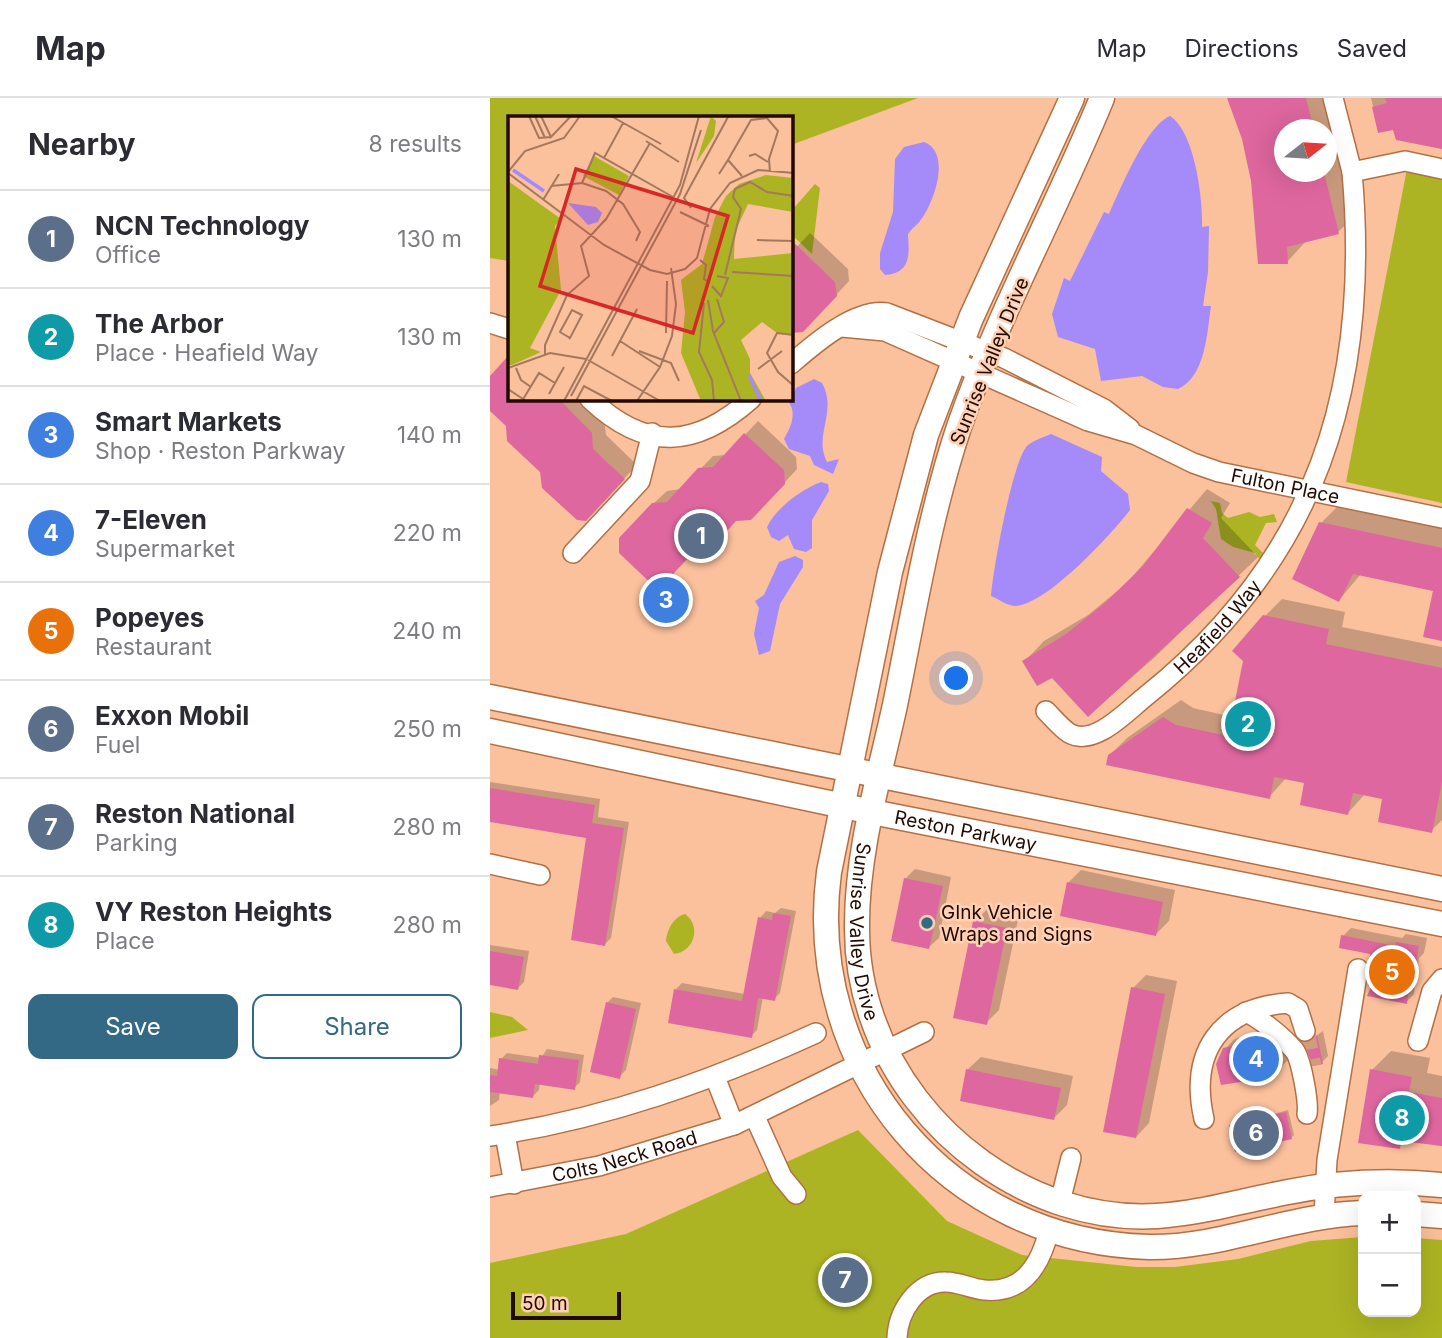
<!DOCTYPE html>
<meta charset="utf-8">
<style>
body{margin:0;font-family:Inter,sans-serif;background:#f2f2f3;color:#2b2b33}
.controls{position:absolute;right:21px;bottom:21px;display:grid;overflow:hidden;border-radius:14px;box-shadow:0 7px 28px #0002}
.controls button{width:63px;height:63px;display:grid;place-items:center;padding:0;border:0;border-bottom:2px solid #e1e1e2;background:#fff;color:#2b2b33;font:35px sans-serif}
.compass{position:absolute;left:784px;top:21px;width:63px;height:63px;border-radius:50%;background:#fff;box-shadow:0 7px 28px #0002;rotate:73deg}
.scale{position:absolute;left:21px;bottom:18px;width:110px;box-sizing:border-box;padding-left:7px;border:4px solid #230a00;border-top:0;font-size:19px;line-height:24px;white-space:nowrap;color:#230a00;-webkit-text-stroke:5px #fed1b6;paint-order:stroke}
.you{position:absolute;left:467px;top:581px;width:24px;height:24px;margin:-18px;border:5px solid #fff;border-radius:50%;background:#1a73e8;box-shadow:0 0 0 10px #1a73e833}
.badge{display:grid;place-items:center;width:46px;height:46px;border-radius:50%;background:#336985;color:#fff;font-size:23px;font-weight:700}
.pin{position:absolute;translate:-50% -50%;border:4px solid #fff;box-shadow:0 2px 7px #0006}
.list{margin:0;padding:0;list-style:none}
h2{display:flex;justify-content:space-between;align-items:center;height:91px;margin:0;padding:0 28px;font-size:30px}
h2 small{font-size:23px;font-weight:400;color:#7c7c81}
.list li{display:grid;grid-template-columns:46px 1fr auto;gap:21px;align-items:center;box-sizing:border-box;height:98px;padding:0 28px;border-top:2px solid #e1e1e2}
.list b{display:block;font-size:26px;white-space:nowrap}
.list p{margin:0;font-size:23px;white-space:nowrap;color:#7c7c81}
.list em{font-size:23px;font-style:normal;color:#7c7c81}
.actions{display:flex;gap:14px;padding:21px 28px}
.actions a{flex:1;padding:16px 0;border:2px solid #336985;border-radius:14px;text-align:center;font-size:24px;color:#336985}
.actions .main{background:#336985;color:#fff}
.map{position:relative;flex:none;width:952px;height:1240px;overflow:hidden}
header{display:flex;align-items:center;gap:42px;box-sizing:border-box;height:98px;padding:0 35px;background:#fff;border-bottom:2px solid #e1e1e2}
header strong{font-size:33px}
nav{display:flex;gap:38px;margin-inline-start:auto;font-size:24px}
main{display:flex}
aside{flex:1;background:#fff}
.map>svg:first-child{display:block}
.green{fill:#acb423}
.water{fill:#a58afa}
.shadow{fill:#0003;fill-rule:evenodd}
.building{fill:#df679f}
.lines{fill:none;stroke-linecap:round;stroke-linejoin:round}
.minor-tunnel{stroke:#d09c7d;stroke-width:19;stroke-dasharray:19 10;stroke-linecap:butt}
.minor-casing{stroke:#b37044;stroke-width:22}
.major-casing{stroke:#b37044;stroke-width:27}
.minor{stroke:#fff;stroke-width:19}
.major{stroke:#fff;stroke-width:24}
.poi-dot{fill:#336985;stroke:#fed1b6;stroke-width:2.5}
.labels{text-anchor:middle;stroke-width:5;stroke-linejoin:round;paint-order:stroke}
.street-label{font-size:19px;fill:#230a00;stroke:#fed1b6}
.poi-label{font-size:19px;fill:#230a00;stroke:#fed1b6;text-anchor:start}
.inset-river{fill:none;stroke:#a58afa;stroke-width:3.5}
.inset-road{fill:none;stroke:#a5775e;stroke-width:2}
.view{fill:#d62828;fill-opacity:0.15;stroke:#d62828;stroke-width:3.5}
.inset-edge{fill:none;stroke:#230a00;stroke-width:3.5}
</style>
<header>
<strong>Map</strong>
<nav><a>Map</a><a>Directions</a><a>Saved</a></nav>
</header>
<main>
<aside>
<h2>Nearby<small>8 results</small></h2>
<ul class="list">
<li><span class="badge" style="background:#5c6f8a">1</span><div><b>NCN Technology</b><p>Office</p></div><em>130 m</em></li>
<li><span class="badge" style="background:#0f9aa8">2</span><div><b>The Arbor</b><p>Place · Heafield Way</p></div><em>130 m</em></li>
<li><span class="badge" style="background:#3f7fe0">3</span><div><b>Smart Markets</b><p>Shop · Reston Parkway</p></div><em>140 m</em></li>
<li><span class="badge" style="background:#3f7fe0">4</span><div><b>7-Eleven</b><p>Supermarket</p></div><em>220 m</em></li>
<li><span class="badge" style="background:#e8710a">5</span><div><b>Popeyes</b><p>Restaurant</p></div><em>240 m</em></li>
<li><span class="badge" style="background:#5c6f8a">6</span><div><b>Exxon Mobil</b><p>Fuel</p></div><em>250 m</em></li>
<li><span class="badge" style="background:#5c6f8a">7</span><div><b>Reston National</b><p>Parking</p></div><em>280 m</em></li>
<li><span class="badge" style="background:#0f9aa8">8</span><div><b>VY Reston Heights</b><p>Place</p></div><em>280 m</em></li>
</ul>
<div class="actions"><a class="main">Save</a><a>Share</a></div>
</aside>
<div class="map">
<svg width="952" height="1240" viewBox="0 0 952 1240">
<rect width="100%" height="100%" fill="#fbc09c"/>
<g class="green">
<polygon points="0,0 428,0 301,47 301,19 19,19 19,163 0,160"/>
<polygon points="917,71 952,78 952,405 856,384"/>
<polygon points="325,86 330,90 322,156 301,136 301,121 304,117 303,111"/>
<polygon points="721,403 730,405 732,415 738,420 759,414 770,419 784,416 787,424 776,425 765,447 774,456 770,462 765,455 743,449 731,441 726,411"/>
<path d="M195,816C212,828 204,854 184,856L176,843C177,832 183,819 195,816Z"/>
<polygon points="0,914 22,919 38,932 0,940"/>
<polygon points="368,1032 457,1123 532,1157 646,1169 685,1169 748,1161 821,1143 873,1139 873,1214 926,1214 926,1140 952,1142 952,1240 0,1240 0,1165 136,1136"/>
</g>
<g class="water">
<path d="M680,18C705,34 713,101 712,129L719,128L718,174L713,208H721C717,234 716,278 688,291L673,289L652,278L611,283L605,251L568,239L562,216L574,180L580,183L614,114L619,116C630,92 656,28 680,18Z"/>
<path d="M434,44C462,54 444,106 430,123C426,128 422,130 418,136C419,155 422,175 395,177L390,171V155L403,114L405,61L414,49Z"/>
<path d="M324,281L332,285C348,314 323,337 337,364L349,361L343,376L324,367L320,358L299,351L294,341C301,329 308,314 297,302L301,301L306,290Z"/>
<path d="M561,336L612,359L611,373L638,396L640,412C621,437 557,506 526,508C517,508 509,501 501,498C503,472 522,365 537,348C542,343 554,339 561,336Z"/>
<path d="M331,384L338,386L339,393L322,422V450L316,454L304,451L298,437L289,443L281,439L277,429C286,410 312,391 331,384Z"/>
<polygon points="305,458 313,462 313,469 290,506 280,553 269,557 264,536 269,510 265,503 274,497 289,464"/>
</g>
<g class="shadow">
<path d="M738,0H840L868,115L848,134L817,142L797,164ZM794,32H836V74H794Z"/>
<polygon points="881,0 952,0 952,49 905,30 889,33"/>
<polygon points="320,135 358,171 359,183 326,219 301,233 301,155"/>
<polygon points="19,260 19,301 92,301 114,322 116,337 147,367 109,407 52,374 18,328 0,311 0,280"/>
<polygon points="268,323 306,359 307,371 274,407 163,406 177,393 191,391 223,358 236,357"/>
<polygon points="717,391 740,405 731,420 768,459 665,559 599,617 562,578 535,563 554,543 598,517 637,485"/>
<polygon points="851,405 952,427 952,541 945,491 871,476 849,502 831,425"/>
<polygon points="792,501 855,514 852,529 952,549 952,722 941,733 894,700 875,696 858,715 816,683 797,679 779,699 619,658 637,640 691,602 703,610 743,619 775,518"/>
<polygon points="0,684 110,701 108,719 139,724 121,840 115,846 98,738 0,722"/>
<polygon points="425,771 461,779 449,840 439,849 415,781"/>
<polygon points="591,772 685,792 679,823 666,836 578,785"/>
<polygon points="291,810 306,813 290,895 284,901 273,899 267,932 261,938 186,891 192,885 255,896 270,820 276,813 285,815"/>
<polygon points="498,810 529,817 509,912 496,925 485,824"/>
<polygon points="861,830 912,840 916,836 937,840 934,855 929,860 924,896 916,904 884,888 882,855 853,838"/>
<polygon points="0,847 39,853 34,884 28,890 0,885"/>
<polygon points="656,877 687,883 659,1025 646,1039 643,890"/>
<polygon points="123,899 151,905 136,972 129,979 117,905"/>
<polygon points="784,932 798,962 789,971 769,979 735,951 745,941"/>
<polygon points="833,933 838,958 832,964 816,945"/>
<polygon points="57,951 94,957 90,984 84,990 50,984 49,992 43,998 10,993 9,1002 0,1008 0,970 10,972 11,961 17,955 51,960"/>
<polygon points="901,953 940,960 937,975 952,978 952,1048 916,1042 909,1049 882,972"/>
<polygon points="491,959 583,978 577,1007 564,1020 477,972"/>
<polygon points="798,1012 804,1037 802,1039 741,1028"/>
</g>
<g class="building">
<polygon points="737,0 816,0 824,32 794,32 794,74 834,74 849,136 797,149 798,166 768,166 761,83 752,41"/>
<polygon points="895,0 952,0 952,51 906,42 903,32 888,35 882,9 897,5"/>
<polygon points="301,142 345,184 347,198 313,234 301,235"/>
<polygon points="19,257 19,301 69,301 102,335 103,351 135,381 96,423 87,422 52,390 50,374 17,343 16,328 0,313 0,278"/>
<polygon points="254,335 294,372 295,386 261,422 246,423 217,455 201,457 168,492 129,455 129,440 162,405 177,404 208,370 223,369"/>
<polygon points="697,410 722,425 713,440 750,479 598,619 562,580 547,588 532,563 576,536 616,504 653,468"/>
<polygon points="829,424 952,450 952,543 933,539 943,493 863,476 849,504 802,481"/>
<polygon points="773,517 839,531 836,546 952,570 952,684 942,735 888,724 892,701 863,695 858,717 810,707 814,685 784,679 780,701 616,667 618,657 673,619 686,627 738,638 753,563 742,553"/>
<polygon points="0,690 105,707 102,725 134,730 115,848 81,842 96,740 0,724"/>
<polygon points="414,780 453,788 439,851 401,843"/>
<polygon points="577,784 673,804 666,838 570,818"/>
<polygon points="283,815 301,818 285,903 268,900 262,940 178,925 184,891 252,903 268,819 282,822"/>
<polygon points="483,823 517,830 497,927 463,920"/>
<polygon points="851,837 905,848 906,844 929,848 926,865 922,864 917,906 877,898 881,889 878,888 880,856 849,850"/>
<polygon points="0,853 34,859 28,892 0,887"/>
<polygon points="641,889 675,896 646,1040 613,1034"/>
<polygon points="116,904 146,911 130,981 100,974"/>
<polygon points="827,937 833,966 823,968 814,945 824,942"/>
<polygon points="774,941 784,949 790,973 769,978 770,981 731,987 726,966 733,950"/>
<polygon points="49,957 89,962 85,992 45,986 43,1000 0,994 0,977 7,978 9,960 48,966"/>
<polygon points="476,971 571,990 564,1022 470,1003"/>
<polygon points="880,971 922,979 919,994 952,1000 952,1048 911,1043 910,1051 868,1045"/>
<polygon points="796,1014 802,1041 745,1054 739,1027"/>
</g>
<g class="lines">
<polyline class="minor-tunnel" points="815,933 822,968"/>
<defs>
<g id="minor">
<polyline points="843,0 862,74 915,63 952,71"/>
<polyline points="0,225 19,231"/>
<path id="s1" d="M352,229L395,233L598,323L646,337L703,365L729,374L952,420"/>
<path d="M301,266C323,247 365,210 397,215L514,260L614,311L640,331"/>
<path d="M100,301C156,354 206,350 261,301"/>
<polyline points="83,455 150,383 162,335"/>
<path id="s2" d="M556,613C563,620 571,630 579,635C604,650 638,612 656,598C828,460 881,289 862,74"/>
<polyline points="0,766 50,777"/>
<path d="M756,914C772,922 792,938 804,952C811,960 819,1004 817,1016"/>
<polyline points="928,943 942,893 952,881"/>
<polyline points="225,979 244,1027"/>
<polyline points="265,1019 292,1079 306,1096"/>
<path d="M714,1021C699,954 730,910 798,905L808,911L815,933"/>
<polyline points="15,1036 24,1086"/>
<path d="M0,1038C115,1021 221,983 326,935"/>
<path id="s3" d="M0,1089L109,1068L244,1027L434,934"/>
<polyline points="570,1104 581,1060"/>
<polyline points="834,1118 837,1062 868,871"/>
<path d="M407,1240C408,1214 427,1183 456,1184C469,1184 482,1191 494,1192C534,1196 551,1165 559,1132"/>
</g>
<g id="major">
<path d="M582,0L481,220L436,337L400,474L339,774C313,971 459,1144 659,1149C732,1150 800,1117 873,1115"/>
<path id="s4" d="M612,0C567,110 508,216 469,329C439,419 424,514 405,607C389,680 366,756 367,831C367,956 456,1068 574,1106C659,1133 715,1110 798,1094C849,1084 901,1082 952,1087"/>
<polyline points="0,599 952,791"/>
<path id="s5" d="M0,633L382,714L952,826"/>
<polyline points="926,1116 952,1118"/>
</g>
</defs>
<use href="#minor" class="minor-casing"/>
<use href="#major" class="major-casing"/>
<use href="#minor" class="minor"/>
<use href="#major" class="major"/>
</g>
<circle class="poi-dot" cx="437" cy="825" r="7"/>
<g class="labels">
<g class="street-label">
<text transform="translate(499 263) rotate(-68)" y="7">Sunrise Valley Drive</text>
<text dy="7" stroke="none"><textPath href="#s1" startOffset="474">Fulton Place</textPath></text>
<text dy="7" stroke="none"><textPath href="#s2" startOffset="222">Heafield Way</textPath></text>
<text dy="7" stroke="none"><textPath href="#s5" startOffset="486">Reston Parkway</textPath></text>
<text dy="7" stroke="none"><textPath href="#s4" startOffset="875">Sunrise Valley Drive</textPath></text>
<text dy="7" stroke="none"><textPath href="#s3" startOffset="138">Colts Neck Road</textPath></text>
</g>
<g class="poi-label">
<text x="451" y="821">GInk Vehicle<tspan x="451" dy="22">Wraps and Signs</tspan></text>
</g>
</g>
<g transform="translate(18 18)">
<rect width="285" height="285" fill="#fbc09c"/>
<path d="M203,0L208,5L206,20L188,47ZM86,40L121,60L111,79L75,60ZM258,59L285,62V96L240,88L227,116L226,143L285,137V219L269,217L254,206L233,224L242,243V257L258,285H193L173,237L177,196L173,164L194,148L207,101L218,80L231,68ZM0,65L53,103L47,110L53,174L22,232L33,236L4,249H0Z" fill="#acb423"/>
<path d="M60,87L88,91L94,97L90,106L80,109Z" fill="#a58afa"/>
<path class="inset-river" d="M5,54L36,75M241,259L253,285"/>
<path class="inset-road" d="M21,0L31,22L43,21M27,0L37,22M33,0L43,21L63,0M103,0L153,28M138,25L171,46M241,40L247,38L260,46M96,42L115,7M220,44L243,4L259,2L270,15L261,43L262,56M0,56L17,35L56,22L72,0M0,57L96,129L142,154L159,158L177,153L189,142L202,93L222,67L250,54L286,57M211,58L220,44L234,60M74,67L98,75L115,88L132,116L128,125M43,70L74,67L87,37L165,81M35,84L51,58M183,92L176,82L220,1M172,96L201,110M97,105L142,27M249,124L286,125M192,144L198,149L196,163L202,167M224,156L286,160M217,159L233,93L225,81L227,73L242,66L259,76L286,80M204,170L213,180L220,162L209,160M200,184L205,215L233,285M196,187L191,236L204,264L206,285M158,217L159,165M206,217L216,206L209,183M286,219L269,217L259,237L270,256L286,270M61,223L62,222L74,199L64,194L52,216L62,222M112,225L152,251M131,235L163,247L171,265M37,238V229L59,179L81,160L73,130L98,103M104,240L129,193M80,244L152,285M0,252L42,237L78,243M8,252L13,264L23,271M250,253L274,235M0,273L18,285M41,278L56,251M63,280L172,78L193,14M14,285L31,257L47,267M56,285L172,69L191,0M68,285L76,270L104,285M129,285L152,251L164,220L168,188L163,152"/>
<path class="view" d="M68,53L220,100L185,217L32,170Z"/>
<rect width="285" height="285" class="inset-edge"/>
</g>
</svg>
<div class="controls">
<button>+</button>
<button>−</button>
</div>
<svg class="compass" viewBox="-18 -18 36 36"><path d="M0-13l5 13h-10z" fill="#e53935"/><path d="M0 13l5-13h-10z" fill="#7c7c81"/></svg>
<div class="scale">50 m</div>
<div class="you"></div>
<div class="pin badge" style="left:211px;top:438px;background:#5c6f8a">1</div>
<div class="pin badge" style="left:758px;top:626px;background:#0f9aa8">2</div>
<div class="pin badge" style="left:176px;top:502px;background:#3f7fe0">3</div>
<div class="pin badge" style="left:766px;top:961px;background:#3f7fe0">4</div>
<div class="pin badge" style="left:902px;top:874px;background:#e8710a">5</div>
<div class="pin badge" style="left:766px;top:1035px;background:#5c6f8a">6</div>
<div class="pin badge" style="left:355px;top:1182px;background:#5c6f8a">7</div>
<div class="pin badge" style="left:912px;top:1020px;background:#0f9aa8">8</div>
</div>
</main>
